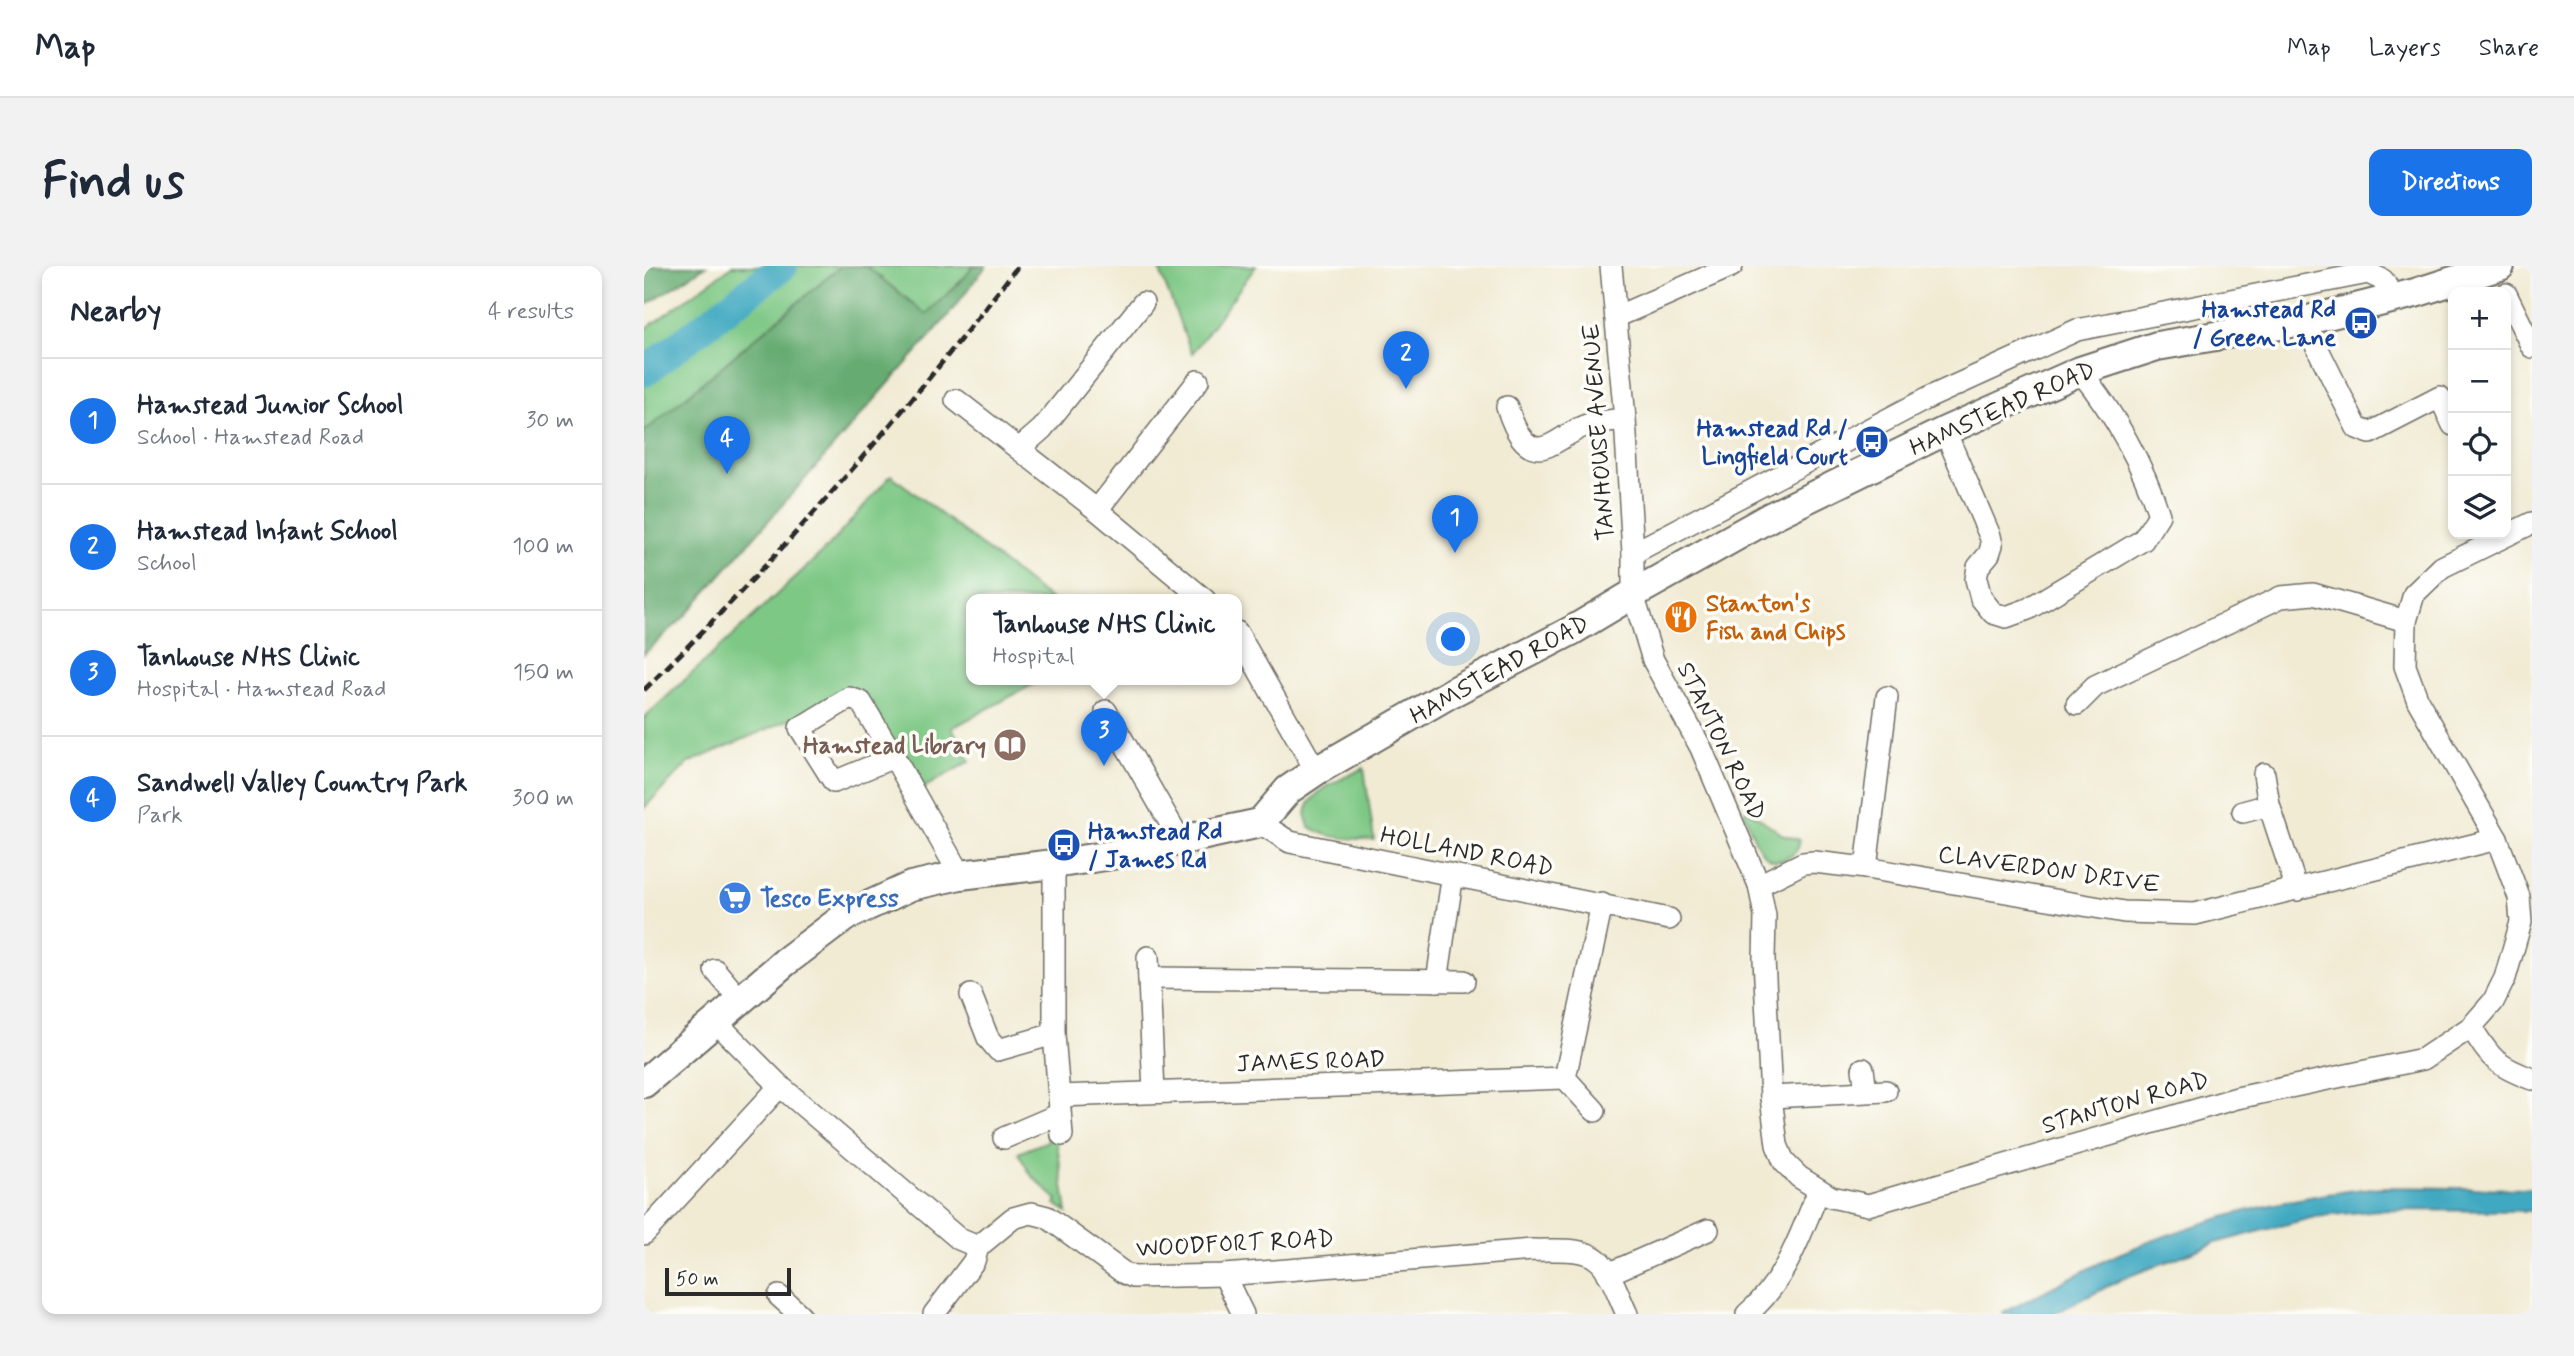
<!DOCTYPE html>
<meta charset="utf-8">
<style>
body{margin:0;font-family:Mynerve,sans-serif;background:#f2f2f3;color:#1f2937}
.controls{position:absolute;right:21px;top:21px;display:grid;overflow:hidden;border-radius:14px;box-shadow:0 4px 10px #0003}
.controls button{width:63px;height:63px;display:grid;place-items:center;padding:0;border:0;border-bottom:2px solid #e0e1e3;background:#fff;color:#1f2937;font:35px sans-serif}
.scale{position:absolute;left:21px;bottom:18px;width:126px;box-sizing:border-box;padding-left:7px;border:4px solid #2b2b2b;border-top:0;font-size:19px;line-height:24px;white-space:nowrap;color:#2b2b2b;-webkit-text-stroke:5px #fdfcf7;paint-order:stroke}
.you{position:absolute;left:810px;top:374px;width:24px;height:24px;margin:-18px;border:5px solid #fff;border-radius:50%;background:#1a73e8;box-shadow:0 0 0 10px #1a73e833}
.badge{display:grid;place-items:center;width:46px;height:46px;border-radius:50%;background:#1a73e8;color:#fff;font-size:23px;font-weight:700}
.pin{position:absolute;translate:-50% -58px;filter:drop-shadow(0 2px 4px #0008)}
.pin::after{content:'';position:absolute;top:37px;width:24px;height:21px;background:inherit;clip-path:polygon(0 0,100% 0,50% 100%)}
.popup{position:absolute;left:322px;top:328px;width:276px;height:91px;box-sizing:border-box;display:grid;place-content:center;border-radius:14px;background:#fff;filter:drop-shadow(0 2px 5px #0005);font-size:23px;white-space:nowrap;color:#747a83}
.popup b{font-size:26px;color:#1f2937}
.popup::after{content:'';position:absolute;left:50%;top:100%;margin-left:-14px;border:14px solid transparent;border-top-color:#fff}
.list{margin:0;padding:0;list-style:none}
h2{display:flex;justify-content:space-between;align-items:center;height:91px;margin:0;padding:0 28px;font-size:30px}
h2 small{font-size:23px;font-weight:400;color:#747a83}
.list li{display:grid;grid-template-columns:46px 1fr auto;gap:21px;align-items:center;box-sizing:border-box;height:126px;padding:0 28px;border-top:2px solid #e0e1e3}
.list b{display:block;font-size:26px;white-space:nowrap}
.list p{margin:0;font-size:23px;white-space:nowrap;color:#747a83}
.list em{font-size:23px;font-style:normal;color:#747a83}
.icon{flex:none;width:38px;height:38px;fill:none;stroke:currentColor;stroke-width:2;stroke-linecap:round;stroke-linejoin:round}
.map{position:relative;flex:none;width:1888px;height:1048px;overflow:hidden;border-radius:14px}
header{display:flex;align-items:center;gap:42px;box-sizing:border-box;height:98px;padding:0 35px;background:#fff;border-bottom:2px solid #e0e1e3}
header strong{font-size:33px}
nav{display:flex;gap:38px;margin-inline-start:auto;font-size:24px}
.intro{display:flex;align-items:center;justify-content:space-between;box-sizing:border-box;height:168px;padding:0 42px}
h1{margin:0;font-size:49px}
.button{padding:18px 32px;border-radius:14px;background:#1a73e8;color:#fff;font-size:24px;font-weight:700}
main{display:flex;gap:42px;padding:0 42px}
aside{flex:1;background:#fff;border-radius:14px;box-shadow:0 4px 10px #0003}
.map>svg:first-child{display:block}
.green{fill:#7ec885;stroke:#547a58;stroke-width:2}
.forest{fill:#66ac72;stroke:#486c4e;stroke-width:2}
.water{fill:#41a9c1;stroke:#366a76;stroke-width:2}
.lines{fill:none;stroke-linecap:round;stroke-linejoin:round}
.river{stroke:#41a9c1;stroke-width:30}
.minor-casing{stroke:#706e66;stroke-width:24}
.major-casing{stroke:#706e66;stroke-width:32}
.minor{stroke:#fff;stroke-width:21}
.major{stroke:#fff;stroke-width:28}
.rail{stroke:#2b2b2b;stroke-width:5;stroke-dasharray:10 5;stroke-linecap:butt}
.labels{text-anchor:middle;stroke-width:7;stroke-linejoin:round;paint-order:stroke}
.transit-label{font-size:24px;font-weight:bold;fill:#164399;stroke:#fdfcf7;text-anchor:end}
.street-label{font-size:24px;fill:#2b2b2b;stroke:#fdfcf7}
.food-label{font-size:24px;font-weight:bold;fill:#c56008;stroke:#fdfcf7;text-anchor:start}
.education-label{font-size:24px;font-weight:bold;fill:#785e54;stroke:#fdfcf7;text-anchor:end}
.shop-label{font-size:24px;font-weight:bold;fill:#366cbe;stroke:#fdfcf7;text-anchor:start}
</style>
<header>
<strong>Map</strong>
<nav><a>Map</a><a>Layers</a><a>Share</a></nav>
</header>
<div class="intro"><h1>Find us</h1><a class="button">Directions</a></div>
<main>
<aside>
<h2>Nearby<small>4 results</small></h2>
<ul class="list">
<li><span class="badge">1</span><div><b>Hamstead Junior School</b><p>School · Hamstead Road</p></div><em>30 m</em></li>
<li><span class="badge">2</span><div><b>Hamstead Infant School</b><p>School</p></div><em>100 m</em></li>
<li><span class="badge">3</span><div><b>Tanhouse NHS Clinic</b><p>Hospital · Hamstead Road</p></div><em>150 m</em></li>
<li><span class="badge">4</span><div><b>Sandwell Valley Country Park</b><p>Park</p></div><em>300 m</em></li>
</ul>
</aside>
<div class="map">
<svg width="1888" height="1048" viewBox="0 0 1888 1048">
<rect width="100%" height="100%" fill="#fdfcf7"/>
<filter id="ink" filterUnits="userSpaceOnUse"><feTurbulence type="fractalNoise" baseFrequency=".0143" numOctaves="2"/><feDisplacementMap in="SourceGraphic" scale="14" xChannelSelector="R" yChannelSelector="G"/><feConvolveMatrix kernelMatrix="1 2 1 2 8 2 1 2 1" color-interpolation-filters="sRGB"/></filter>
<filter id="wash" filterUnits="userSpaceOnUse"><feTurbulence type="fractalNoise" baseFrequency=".00686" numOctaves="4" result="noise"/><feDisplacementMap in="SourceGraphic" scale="28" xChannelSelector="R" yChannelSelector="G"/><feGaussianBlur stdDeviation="1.57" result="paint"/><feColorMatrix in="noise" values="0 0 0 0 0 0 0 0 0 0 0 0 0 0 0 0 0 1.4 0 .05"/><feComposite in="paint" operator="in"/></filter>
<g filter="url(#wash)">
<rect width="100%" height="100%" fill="#f1ebd4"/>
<g class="green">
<polygon points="88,0 342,0 302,52 39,352 0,388 0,64"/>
<polygon points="514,0 612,0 548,88"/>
<polygon points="247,209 407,334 327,334 327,414 397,414 308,462 326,495 276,524 207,427 44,497 0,542 0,452 185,280"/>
<path d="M720,502L730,574C708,572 683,574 665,560C650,529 699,513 720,502Z"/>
<path d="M1103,543L1139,569L1156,574C1155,582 1151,589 1143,592C1117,605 1108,566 1101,548V544Z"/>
<polygon points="410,858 423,946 411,938 413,934 387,909 374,887 404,875 400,861"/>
</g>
<g class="forest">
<polygon points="0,0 62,0 0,40"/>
<polygon points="197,0 222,0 282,48 320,12 329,0 342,0 302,52 39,352 0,388 0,166"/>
</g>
<path class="water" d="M1737,921L1888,923V945L1734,944L1671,951L1571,977L1478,1013L1410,1048H1357C1396,1028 1435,1006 1475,988C1560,952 1646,930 1737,921Z"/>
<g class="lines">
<polyline class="river" points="0,106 139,0"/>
</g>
</g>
<g filter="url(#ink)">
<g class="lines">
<defs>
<g id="minor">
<polyline points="967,0 981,153 989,287 989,328 1009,394 1057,482 1115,619 1121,650 1120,693 1127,831 1133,879 1140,896 1155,911 1187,931 1224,939 1593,832 1779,793 1827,761 1849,736 1861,712 1877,656 1875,631 1853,573 1774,435 1761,400 1762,355 1770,328 1798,301 1888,257"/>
<polyline points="1862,28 1888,81"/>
<polyline points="972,51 1088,0"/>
<polyline points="1660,55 1713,162 1726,167 1796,131 1809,159"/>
<polyline points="312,134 453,244 561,334"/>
<path d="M863,141C869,159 880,190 904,180C916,175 926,166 938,161C951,155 967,155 981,153"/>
<path d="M1301,165L1346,270L1348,279L1345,288L1334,301L1332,313L1337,332L1349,347L1362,351L1384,343L1499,274L1515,249C1499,198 1470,147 1436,105"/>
<polyline points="375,183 398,163 499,37"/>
<polyline points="453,244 554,115"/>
<polyline points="989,287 1286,131 1433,64 1724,7 1739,14 1750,32"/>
<polyline points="593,366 672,505"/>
<polygon points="205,432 217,436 250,491 190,516 156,462"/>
<polyline points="1433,438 1451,420 1637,331 1669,328 1762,355"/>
<polyline points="462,445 536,574"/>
<polyline points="250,491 316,609"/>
<polyline points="1620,508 1625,539 1653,624"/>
<polyline points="1599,546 1625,539"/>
<polyline points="616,557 646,576 1025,653"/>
<polyline points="410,598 410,768 418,869"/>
<polyline points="1222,602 1243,431"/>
<polyline points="1115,619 1159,597 1170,596 1222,602 1480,646 1551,648 1853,573"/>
<polyline points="504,691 510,826"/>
<polyline points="71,704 97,735"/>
<polyline points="505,712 820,715"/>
<polyline points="793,715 808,614"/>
<polyline points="327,729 344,772 354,784 410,768"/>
<path d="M73,757L136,820L315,973L334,981L369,952L387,947L403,951L480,1007L489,1011L580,1009L889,984C908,985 938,980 954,994C966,1003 976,1034 983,1048"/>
<path d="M1827,761C1847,793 1852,800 1888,813"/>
<polyline points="1219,803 1222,825"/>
<polyline points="921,812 951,845"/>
<polyline points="415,830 921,812 958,638"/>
<polyline points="1127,831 1242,825"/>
<polyline points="360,872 416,848"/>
<polyline points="0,968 136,820"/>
<polyline points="964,1008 1064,964"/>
<polyline points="580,1009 599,1048"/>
<polyline points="135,1030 155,1048"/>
<polyline points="290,1048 330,995 334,981"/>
<path d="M1103,1048C1141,1017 1157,967 1175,924"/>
</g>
<polyline id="major" points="0,817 141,696 202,650 267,620 316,609 410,598 474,588 616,557 644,524 672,505 807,427 929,364 989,328 1128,250 1301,165 1436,105 1513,80 1660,55 1771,27 1856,0"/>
</defs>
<use href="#minor" class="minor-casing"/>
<use href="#major" class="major-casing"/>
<use href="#minor" class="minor"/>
<use href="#major" class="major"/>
<path class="rail" d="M0,424C135,292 259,150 374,0"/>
</g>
</g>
<defs>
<symbol id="bus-disc" viewBox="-11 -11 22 22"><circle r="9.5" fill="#1a4fb4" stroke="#fdfcf7"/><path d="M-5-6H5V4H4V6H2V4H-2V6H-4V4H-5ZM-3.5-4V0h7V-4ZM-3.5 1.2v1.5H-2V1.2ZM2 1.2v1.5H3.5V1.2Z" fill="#fff"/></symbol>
<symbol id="restaurant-disc" viewBox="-11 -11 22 22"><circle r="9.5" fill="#e8710a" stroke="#fdfcf7"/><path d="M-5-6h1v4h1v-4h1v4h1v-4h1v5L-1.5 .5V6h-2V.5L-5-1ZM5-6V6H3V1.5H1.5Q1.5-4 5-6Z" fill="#fff"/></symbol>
<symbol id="library-disc" viewBox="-11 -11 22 22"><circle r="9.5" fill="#8d6e63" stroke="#fdfcf7"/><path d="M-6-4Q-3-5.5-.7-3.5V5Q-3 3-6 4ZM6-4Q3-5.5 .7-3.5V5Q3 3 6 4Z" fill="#fff"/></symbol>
<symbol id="supermarket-disc" viewBox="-11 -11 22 22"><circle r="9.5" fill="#3f7fe0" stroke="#fdfcf7"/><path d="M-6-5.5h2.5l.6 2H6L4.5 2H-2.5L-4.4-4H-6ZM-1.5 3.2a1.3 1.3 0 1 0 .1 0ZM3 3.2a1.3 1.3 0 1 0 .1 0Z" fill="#fff"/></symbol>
</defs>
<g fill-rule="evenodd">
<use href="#bus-disc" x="1698" y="38" width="38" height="38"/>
<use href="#bus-disc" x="1209" y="157" width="38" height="38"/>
<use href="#restaurant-disc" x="1018" y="332" width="38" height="38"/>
<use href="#library-disc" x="347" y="460" width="38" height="38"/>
<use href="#bus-disc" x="401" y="560" width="38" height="38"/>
<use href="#supermarket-disc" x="72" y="613" width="38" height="38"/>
</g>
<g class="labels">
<g class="transit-label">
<text x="1692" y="51">Hamstead Rd<tspan x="1692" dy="28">/ Green Lane</tspan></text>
<text x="1204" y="170">Hamstead Rd /<tspan x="1204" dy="28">Lingfield Court</tspan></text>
<text x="444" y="573" text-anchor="start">Hamstead Rd<tspan x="444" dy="28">/ James Rd</tspan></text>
</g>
<g class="street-label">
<text transform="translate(1358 142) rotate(-24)" y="8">HAMSTEAD ROAD</text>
<text transform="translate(954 166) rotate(-94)" y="8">TANHOUSE AVENUE</text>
<text transform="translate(855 403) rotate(-29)" y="8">HAMSTEAD ROAD</text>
<text transform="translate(1078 475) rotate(64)" y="8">STANTON ROAD</text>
<text transform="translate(823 585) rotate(11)" y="8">HOLLAND ROAD</text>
<text transform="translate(1405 603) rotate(8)" y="8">CLAVERDON DRIVE</text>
<text transform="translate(667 795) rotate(-2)" y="8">JAMES ROAD</text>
<text transform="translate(1481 836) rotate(-16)" y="8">STANTON ROAD</text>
<text transform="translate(591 977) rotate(-3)" y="8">WOODFORT ROAD</text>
</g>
<g class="food-label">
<text x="1062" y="345">Stanton's<tspan x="1062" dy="28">Fish and Chips</tspan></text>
</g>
<g class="education-label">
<text x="342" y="487">Hamstead Library</text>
</g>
<g class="shop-label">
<text x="116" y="640">Tesco Express</text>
</g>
</g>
</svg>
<div class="controls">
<button>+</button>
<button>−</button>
<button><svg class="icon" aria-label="locate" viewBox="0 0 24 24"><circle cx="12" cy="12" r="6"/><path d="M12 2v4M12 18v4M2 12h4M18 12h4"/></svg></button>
<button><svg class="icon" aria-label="layers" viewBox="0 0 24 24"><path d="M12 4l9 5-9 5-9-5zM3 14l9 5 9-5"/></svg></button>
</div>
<div class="scale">50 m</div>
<div class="you"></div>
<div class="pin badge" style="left:811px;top:287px">1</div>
<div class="pin badge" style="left:762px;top:123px">2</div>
<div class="pin badge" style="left:460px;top:500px">3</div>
<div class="popup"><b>Tanhouse NHS Clinic</b>Hospital</div>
<div class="pin badge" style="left:83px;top:208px">4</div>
</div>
</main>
